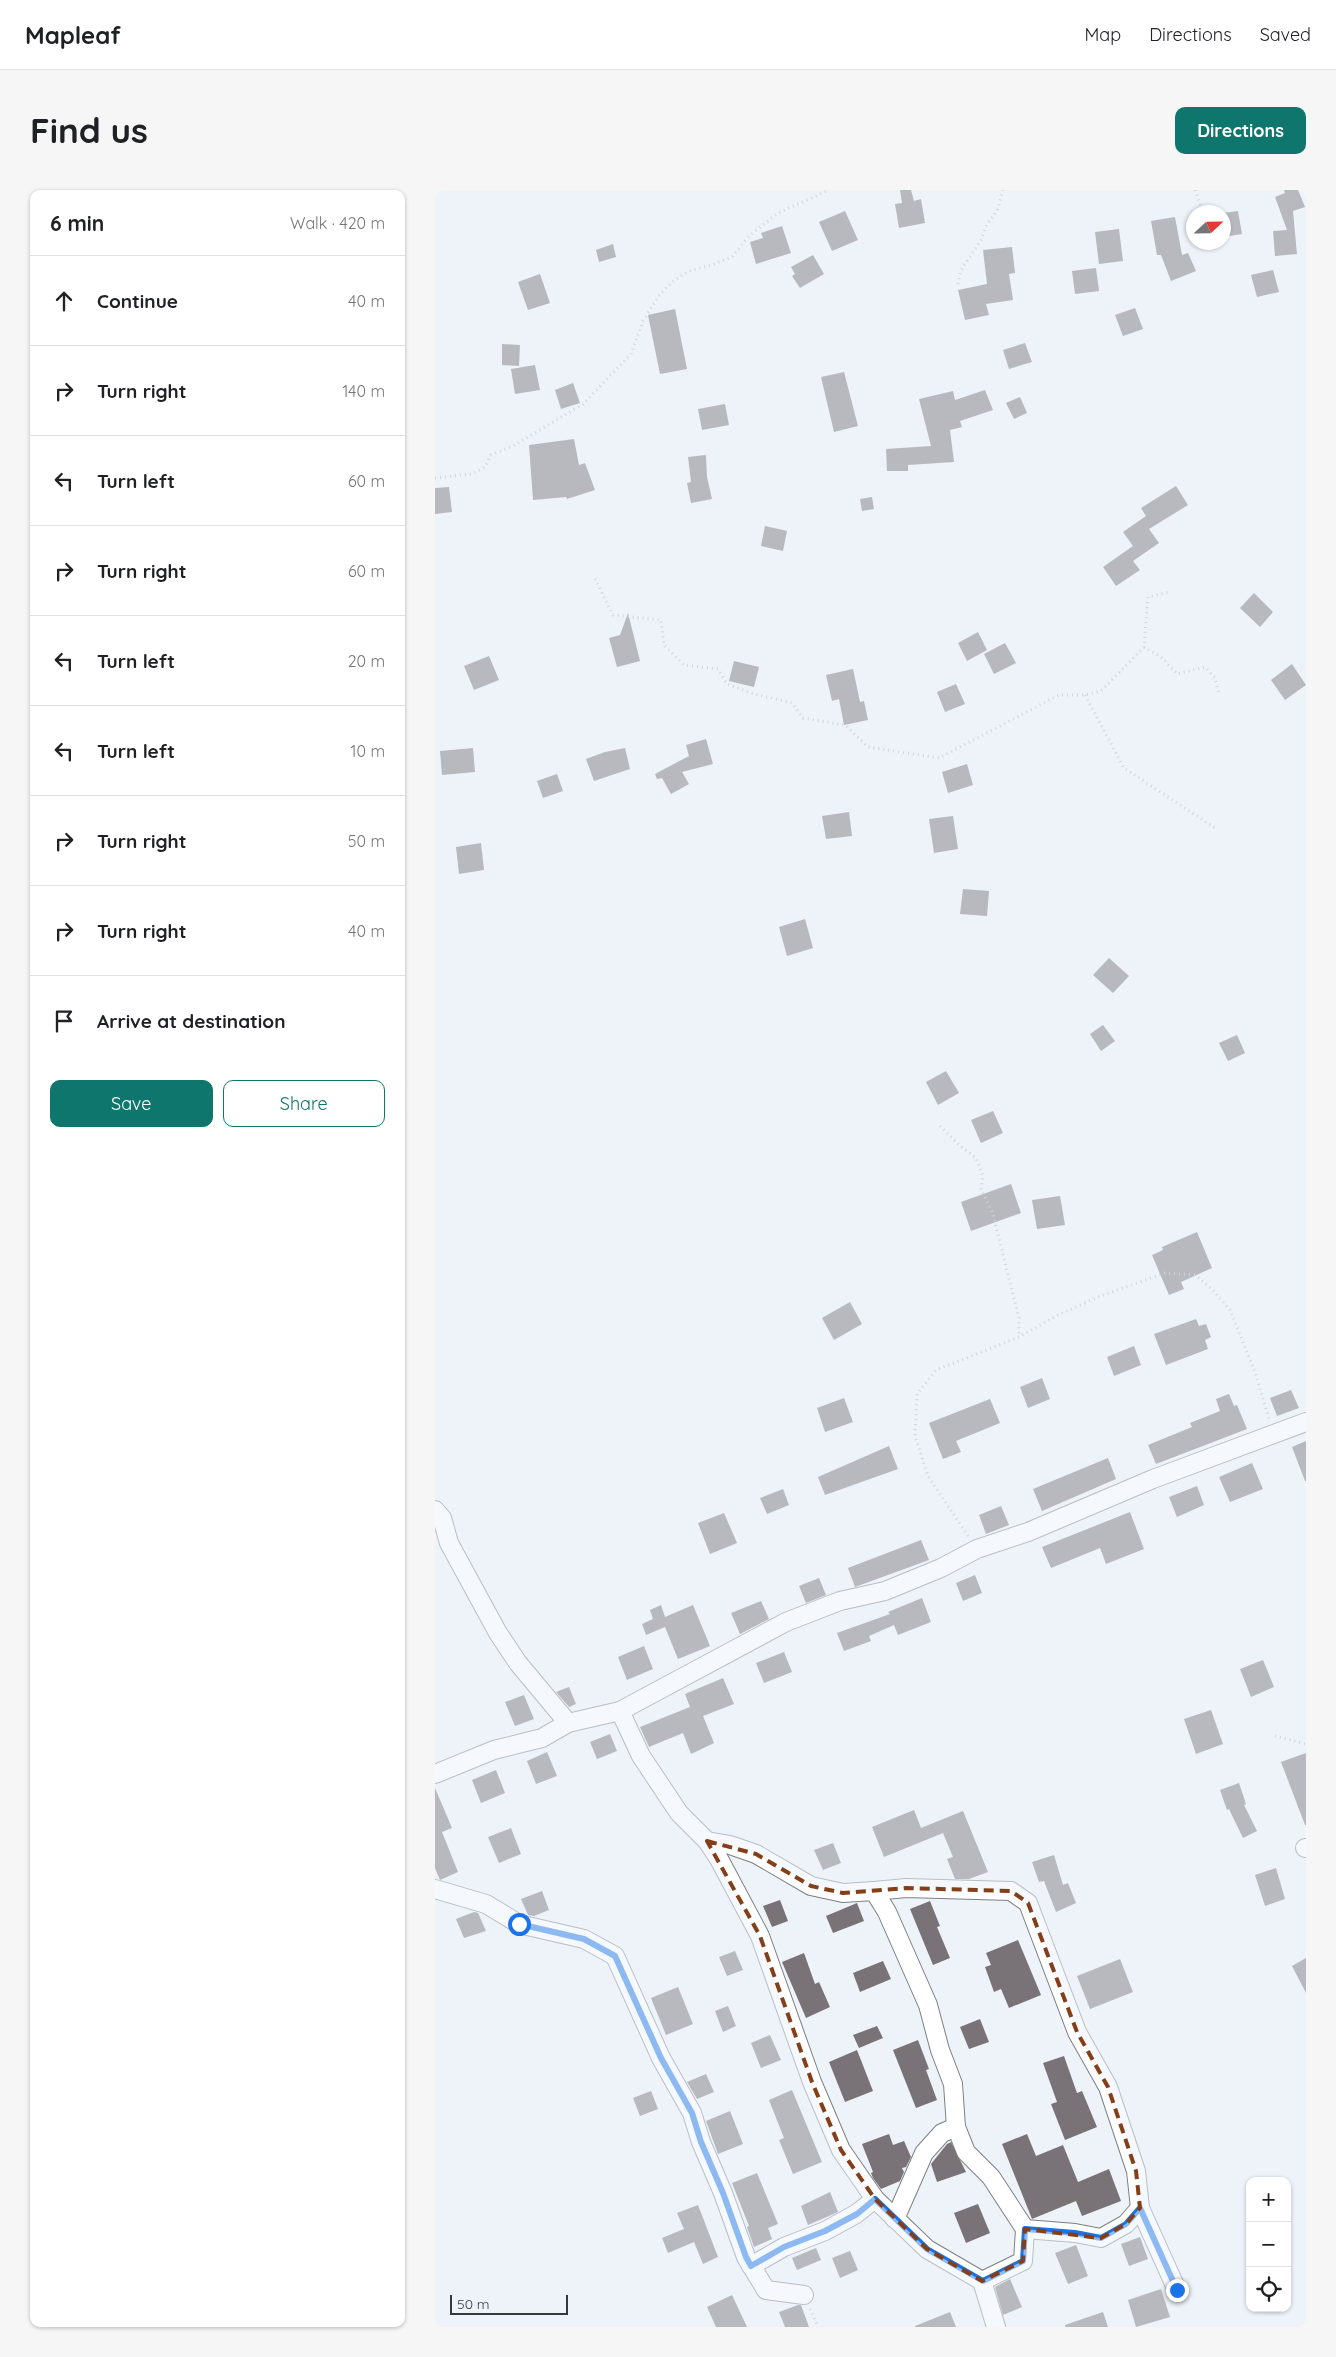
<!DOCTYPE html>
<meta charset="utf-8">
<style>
body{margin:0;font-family:Quicksand,sans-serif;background:#f6f6f6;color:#202124}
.controls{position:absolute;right:15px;bottom:15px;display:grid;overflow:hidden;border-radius:10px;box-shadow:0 1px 4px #0004}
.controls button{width:45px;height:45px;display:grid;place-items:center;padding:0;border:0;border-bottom:1px solid #e0e0e0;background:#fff;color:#202124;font:25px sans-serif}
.compass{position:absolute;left:751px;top:15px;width:45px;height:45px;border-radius:50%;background:#fff;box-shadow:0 1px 4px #0004;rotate:68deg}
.scale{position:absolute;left:15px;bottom:12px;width:118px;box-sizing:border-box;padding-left:5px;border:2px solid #35383a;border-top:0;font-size:14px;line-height:18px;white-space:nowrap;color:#35383a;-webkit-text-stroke:4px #edf3f9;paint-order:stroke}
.stop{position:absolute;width:15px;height:15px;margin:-11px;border:4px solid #1a73e8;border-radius:50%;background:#fff}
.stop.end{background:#1a73e8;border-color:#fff;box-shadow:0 1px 5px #0008}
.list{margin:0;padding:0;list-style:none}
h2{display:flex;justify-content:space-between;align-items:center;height:65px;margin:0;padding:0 20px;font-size:21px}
h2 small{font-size:16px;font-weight:400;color:#757577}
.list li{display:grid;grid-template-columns:32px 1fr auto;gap:15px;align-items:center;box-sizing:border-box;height:90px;padding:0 20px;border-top:1px solid #e0e0e0}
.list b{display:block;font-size:19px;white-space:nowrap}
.list em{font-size:16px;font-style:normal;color:#757577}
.actions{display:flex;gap:10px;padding:15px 20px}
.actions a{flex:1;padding:11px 0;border:1px solid #0f766e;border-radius:10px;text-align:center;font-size:18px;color:#0f766e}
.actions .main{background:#0f766e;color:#fff}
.icon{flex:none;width:28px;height:28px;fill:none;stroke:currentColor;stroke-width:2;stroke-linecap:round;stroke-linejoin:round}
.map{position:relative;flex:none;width:871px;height:2137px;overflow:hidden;border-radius:10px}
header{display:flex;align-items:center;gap:30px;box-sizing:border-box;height:70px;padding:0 25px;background:#fff;border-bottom:1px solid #e0e0e0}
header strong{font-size:24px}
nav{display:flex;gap:28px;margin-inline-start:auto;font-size:18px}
.intro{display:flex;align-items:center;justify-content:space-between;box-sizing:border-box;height:120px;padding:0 30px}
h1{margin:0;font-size:35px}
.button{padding:12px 22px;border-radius:10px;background:#0f766e;color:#fff;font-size:18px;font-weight:700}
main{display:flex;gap:30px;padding:0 30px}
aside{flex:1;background:#fff;border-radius:10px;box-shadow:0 1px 4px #0004}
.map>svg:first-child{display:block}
.building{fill:#797378}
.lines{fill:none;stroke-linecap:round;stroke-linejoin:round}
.street-casing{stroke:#7a8085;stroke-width:20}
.path{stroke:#acb1b6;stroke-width:3;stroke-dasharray:1 4;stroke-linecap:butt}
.street{stroke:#fff;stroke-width:18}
.route{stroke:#1a73e8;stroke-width:6}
.marked{fill:none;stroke:#843f18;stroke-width:4;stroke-dasharray:10 6;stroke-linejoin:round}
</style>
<header>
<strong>Mapleaf</strong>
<nav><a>Map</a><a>Directions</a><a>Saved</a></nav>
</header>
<div class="intro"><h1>Find us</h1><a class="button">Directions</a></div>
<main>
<aside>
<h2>6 min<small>Walk · 420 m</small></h2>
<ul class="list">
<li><svg class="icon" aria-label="ahead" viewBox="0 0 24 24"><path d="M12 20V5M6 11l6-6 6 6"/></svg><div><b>Continue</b></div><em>40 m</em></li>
<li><svg class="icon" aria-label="right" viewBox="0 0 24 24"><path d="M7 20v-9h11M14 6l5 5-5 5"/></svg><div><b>Turn right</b></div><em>140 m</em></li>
<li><svg class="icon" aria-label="left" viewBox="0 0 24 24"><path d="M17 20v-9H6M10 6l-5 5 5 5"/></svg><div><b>Turn left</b></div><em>60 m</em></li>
<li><svg class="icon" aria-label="right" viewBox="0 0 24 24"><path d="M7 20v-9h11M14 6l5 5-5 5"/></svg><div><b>Turn right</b></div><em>60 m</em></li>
<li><svg class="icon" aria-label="left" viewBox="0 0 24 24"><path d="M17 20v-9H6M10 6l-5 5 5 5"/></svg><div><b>Turn left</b></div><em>20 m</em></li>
<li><svg class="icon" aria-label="left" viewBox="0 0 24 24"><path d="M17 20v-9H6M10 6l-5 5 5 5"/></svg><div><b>Turn left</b></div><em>10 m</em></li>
<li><svg class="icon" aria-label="right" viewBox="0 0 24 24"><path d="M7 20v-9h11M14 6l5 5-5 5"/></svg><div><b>Turn right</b></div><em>50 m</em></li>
<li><svg class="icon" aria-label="right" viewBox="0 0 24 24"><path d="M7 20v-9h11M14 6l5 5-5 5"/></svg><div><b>Turn right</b></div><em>40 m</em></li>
<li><svg class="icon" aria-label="arrive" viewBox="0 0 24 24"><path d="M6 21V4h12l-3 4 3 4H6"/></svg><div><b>Arrive at destination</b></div></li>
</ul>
<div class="actions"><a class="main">Save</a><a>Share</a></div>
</aside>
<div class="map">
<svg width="871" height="2137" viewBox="0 0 871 2137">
<rect width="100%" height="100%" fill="#edf3f9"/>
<g class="building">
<polygon points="465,0 476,0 479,11 486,9 490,33 464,38 460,14 467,13"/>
<polygon points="849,0 863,0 870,17 858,21 862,64 840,66 838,41 852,40 840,7 850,3"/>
<polygon points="410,21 423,50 397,61 384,32"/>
<polygon points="803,21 807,44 788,47 788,23"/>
<polygon points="740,27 747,65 753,63 761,81 736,91 726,65 722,65 716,31"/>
<polygon points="347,36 356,63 321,74 315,52 328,48 326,43"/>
<polygon points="684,39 688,71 664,74 660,42"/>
<polygon points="178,54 181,67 164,72 161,60"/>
<polygon points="577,57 580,83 574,84 578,110 551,114 554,125 530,130 523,100 552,94 548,60"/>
<polygon points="378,65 389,84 365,98 357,86 360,84 356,77"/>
<polygon points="661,78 664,101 640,104 637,81"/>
<polygon points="838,80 844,102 822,107 816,85"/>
<polygon points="105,84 115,113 93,120 83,92"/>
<polygon points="700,118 708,139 688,146 680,125"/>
<polygon points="240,119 252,179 225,184 213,125"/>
<polygon points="590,153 597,172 574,179 568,160"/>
<polygon points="67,154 85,155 84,176 67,175"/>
<polygon points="100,175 105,200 80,204 76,179"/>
<polygon points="409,182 423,236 399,242 386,187"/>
<polygon points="138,193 145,213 126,219 120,200"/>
<polygon points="550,200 558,220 525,231 527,237 515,240 519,272 473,275 473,281 452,281 451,259 496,256 484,209 518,201 520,210"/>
<polygon points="585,207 592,223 579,229 571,213"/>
<polygon points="290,214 294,235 267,240 263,219"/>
<polygon points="139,249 144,275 150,273 160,300 132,309 131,307 98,310 94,255"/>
<polygon points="271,265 272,287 277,309 256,313 252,293 256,292 253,267"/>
<polygon points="741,296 753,315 714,339 724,353 698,371 705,380 681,396 668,377 698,356 688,342 711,326 706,318"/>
<polygon points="14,297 17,322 0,324 0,298"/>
<polygon points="437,307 439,319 427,321 425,309"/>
<polygon points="330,336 352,341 348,361 326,356"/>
<polygon points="819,403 838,422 825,437 805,418"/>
<polygon points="193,423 205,471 182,477 174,448 185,445"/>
<polygon points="543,442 552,460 532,471 523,453"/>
<polygon points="570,453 581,473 559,484 549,464"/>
<polygon points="54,466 64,490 39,500 29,476"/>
<polygon points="299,471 324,477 319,497 294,491"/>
<polygon points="857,474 871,495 850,510 836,490"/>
<polygon points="418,479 425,512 429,511 433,530 409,535 404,509 397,511 391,485"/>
<polygon points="521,494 530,514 510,522 502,502"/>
<polygon points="271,549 278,574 247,582 254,594 236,604 227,588 222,589 220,584 254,566 251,555"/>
<polygon points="38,558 40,582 7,585 5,561"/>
<polygon points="190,558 195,579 159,591 151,569 170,562"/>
<polygon points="532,574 538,595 513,603 507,582"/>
<polygon points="122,584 128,601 108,608 102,591"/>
<polygon points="414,622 417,646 391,649 387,626"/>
<polygon points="518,626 523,659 499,663 494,629"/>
<polygon points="46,653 49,680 24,684 21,657"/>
<polygon points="528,699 554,701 552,726 525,724"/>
<polygon points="370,729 378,758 352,766 344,737"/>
<polygon points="674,768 694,786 678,803 658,785"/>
<polygon points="668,835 680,851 666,861 655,844"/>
<polygon points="802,845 810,863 793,871 784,853"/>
<polygon points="511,881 524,903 503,915 491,892"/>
<polygon points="558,921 568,943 546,953 536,930"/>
<polygon points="576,994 586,1023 536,1041 526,1012"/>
<polygon points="625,1006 630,1035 602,1039 597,1010"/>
<polygon points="762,1042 777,1078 746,1092 749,1099 734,1105 717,1065 728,1060 727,1057"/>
<polygon points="415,1112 427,1134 399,1150 387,1128"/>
<polygon points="761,1129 764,1136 771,1134 776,1147 770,1150 773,1159 731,1175 719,1144"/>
<polygon points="699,1156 706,1175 679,1186 672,1167"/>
<polygon points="607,1188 615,1209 593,1218 585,1197"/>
<polygon points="856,1200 864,1218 842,1226 835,1208"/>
<polygon points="794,1204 799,1216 802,1215 812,1239 721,1274 713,1255 757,1237 755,1233 785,1221 781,1209"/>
<polygon points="409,1208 418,1232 390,1242 382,1218"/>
<polygon points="555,1209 565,1233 521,1251 526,1262 508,1269 494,1233"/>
<polygon points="871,1251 871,1291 870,1291 857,1257"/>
<polygon points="454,1256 463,1279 390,1305 383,1287"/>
<polygon points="673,1268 681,1289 607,1321 598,1299"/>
<polygon points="817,1273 828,1299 795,1312 784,1287"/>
<polygon points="762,1296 769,1315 742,1327 734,1307"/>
<polygon points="348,1299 354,1315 332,1324 325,1308"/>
<polygon points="566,1316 574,1335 551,1344 544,1325"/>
<polygon points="695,1322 709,1359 671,1374 665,1358 616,1378 607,1357"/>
<polygon points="289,1323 302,1353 275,1364 263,1333"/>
<polygon points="486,1350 494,1370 420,1397 413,1378"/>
<polygon points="540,1385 547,1403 528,1411 521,1393"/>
<polygon points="384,1388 391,1405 371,1413 364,1396"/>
<polygon points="487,1408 496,1432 463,1445 459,1435 434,1446 436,1451 409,1461 402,1443 455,1424 453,1422"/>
<polygon points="326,1411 334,1429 305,1444 296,1423"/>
<polygon points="226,1415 230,1427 258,1415 275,1456 243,1469 230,1437 211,1445 207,1434 218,1429 215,1420"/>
<polygon points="209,1456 218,1479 192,1490 183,1467"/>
<polygon points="349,1462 357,1482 329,1493 321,1473"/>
<polygon points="828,1470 839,1497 816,1507 805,1479"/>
<polygon points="288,1488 299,1514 268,1526 279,1553 256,1564 248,1543 214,1557 205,1537 255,1517 250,1504"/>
<polygon points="134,1497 141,1514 134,1517 121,1502"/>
<polygon points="89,1505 99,1529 80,1536 70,1512"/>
<polygon points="776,1520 788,1554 761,1564 749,1529"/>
<polygon points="175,1544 182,1561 162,1569 155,1552"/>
<polygon points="112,1562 122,1586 101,1594 92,1571"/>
<polygon points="871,1563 871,1635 870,1635 846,1572"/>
<polygon points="61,1580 70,1603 46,1613 37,1590"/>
<polygon points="804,1593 811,1614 809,1615 822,1641 808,1648 794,1619 792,1620 785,1600"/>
<polygon points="0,1598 17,1638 7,1642 23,1682 5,1690 0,1678"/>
<polygon points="479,1620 486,1638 528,1621 553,1682 534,1689 520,1689 512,1669 518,1667 508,1643 449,1667 437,1637"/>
<polygon points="76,1638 86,1664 64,1673 53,1647"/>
<polygon points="398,1653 406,1673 388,1680 379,1660"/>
<polygon points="619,1665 628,1695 633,1693 641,1713 621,1722 609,1691 604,1692 597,1672"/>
<polygon points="841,1678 850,1709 830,1716 820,1685"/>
<polygon points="107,1701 114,1720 99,1726 93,1725 86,1709"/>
<polygon points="345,1710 353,1731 337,1737 328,1716"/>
<polygon points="495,1711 505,1736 502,1737 515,1768 498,1775 475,1719"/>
<polygon points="422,1713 429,1731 398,1743 391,1726"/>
<polygon points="39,1722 43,1723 51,1741 29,1748 21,1729"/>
<polygon points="583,1750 606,1805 574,1818 566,1799 559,1802 550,1777 556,1775 551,1763"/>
<polygon points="300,1761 308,1780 292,1786 284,1767"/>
<polygon points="369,1763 380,1794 384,1792 395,1817 371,1828 347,1772"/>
<polygon points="871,1768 871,1803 857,1776"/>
<polygon points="685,1769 698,1802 655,1819 642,1786"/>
<polygon points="448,1771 456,1789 425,1802 418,1783"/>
<polygon points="243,1797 258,1834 231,1845 216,1808"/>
<polygon points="293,1816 301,1836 288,1842 280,1821"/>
<polygon points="545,1829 554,1852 534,1859 525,1837"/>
<polygon points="442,1836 448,1848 424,1858 418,1845"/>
<polygon points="335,1845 346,1870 326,1878 316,1853"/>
<polygon points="483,1850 494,1879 491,1880 502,1910 481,1918 458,1860"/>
<polygon points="422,1860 438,1901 410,1912 394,1872"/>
<polygon points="629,1866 642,1903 647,1901 662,1937 630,1950 616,1914 622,1912 608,1873"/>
<polygon points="271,1884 279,1902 262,1909 252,1892"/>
<polygon points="357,1900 387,1972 358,1984 344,1950 349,1948 334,1910"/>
<polygon points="216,1901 223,1919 205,1926 198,1908"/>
<polygon points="295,1921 308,1954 283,1964 271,1931"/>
<polygon points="454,1944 458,1955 469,1951 476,1967 471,1977 467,1978 469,1982 465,1991 446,1999 438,1988 436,1983 438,1982 427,1954"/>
<polygon points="592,1944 601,1966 628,1955 643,1992 674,1979 686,2011 647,2026 641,2011 597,2029 567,1954"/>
<polygon points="516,1952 531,1982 502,1992 496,1974 512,1954"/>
<polygon points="322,1983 343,2034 333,2038 337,2049 319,2057 312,2037 314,2036 297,1993"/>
<polygon points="395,2002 403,2022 373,2035 366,2016"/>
<polygon points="543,2014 555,2043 531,2053 519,2023"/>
<polygon points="263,2015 283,2067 268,2074 259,2052 233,2063 227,2048 249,2039 242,2023"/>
<polygon points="705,2047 713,2069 694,2076 686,2054"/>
<polygon points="641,2055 653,2086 633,2094 620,2063"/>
<polygon points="381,2058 386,2070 362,2080 357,2068"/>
<polygon points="415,2061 423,2080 405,2088 397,2068"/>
<polygon points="575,2089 587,2117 568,2125 560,2097"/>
<polygon points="726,2099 735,2127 701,2137 693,2110"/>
<polygon points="297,2105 312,2137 281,2137 272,2117"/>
<polygon points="363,2115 366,2115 374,2137 350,2137 344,2122"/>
<polygon points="515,2122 521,2137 480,2137 480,2136"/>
<polygon points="668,2122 673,2137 630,2137 630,2135"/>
</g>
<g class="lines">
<defs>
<g id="street">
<polyline points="0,1320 7,1328 14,1353 63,1443 83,1473 133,1533"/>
<polyline points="185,1521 206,1566 244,1623 272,1651 284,1669 325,1746 377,1892 406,1960 440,2009 492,2059 547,2091 561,2137"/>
<polyline points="0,1584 59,1560 107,1548 133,1533 185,1521 351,1432 405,1411 450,1401 506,1378 542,1359 593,1342 718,1289 871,1232"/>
<polyline points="272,1651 295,1655 321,1664 376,1696 408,1703 439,1701 452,1722 493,1815 505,1860 518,1894 521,1937 531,1962 556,1987 590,2039 588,2071 547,2091"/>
<polyline points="870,1658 871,1658"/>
<polyline points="0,1699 51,1714 84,1734 149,1749 180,1766 226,1868 257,1923 266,1952 288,2003 311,2067 331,2100 369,2105"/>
<polyline points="439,1701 471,1698 576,1701 593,1713 642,1842 673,1897 701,1981 705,2018 742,2100"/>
<polyline points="460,2029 489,1963 507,1943 521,1937"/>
<polyline points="590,2039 640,2043 666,2048 691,2034 705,2018"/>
<polyline points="316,2076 349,2057 390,2041 421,2024 440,2009"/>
</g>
</defs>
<use href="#street" class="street-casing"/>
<g class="path">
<polyline points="760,0 768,22"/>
<polyline points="776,52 776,56"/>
<polyline points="523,94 526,80 546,50 552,34 562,21 568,0"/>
<polyline points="0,288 37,284 50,277 56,265 78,256 148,214 196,164 208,131 225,104 237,92 254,81 277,75 297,67 314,46 343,23 394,0"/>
<polyline points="160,389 178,425 226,430 229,455 249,475 283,479 292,494 316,503 357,513 368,528 410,535 433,557 504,568 624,505 650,505 666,501 709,457 713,407 734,402"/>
<polyline points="709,457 726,467 742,484 770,477 780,488 784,504"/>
<polyline points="650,505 689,578 780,638"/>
<polyline points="505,936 525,956 541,968 548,986 546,1000 557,1021 584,1128 584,1146"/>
<polyline points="533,1346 493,1286 480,1246 482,1204 501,1180 584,1147 625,1124 663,1107 730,1083 760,1085 777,1099 795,1120 820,1182 834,1229"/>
<polyline points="840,1546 871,1554"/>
<polyline points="375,2119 383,2137"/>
</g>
<use href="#street" class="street"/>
</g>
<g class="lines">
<polyline class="route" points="84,1734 149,1749 180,1766 226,1868 257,1923 266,1952 288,2003 311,2067 316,2076 349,2057 390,2041 422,2024 440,2009 492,2059 548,2091 588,2071 590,2039 640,2043 666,2048 691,2034 705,2018 742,2100"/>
</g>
<path d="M0 0H871V2137H0ZM272,1651L321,1664L376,1696L408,1703L471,1698L576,1701L593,1713L642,1842L673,1897L701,1981L705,2018L691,2034L666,2048L590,2039L588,2071L547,2091L492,2059L440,2009L406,1960L377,1892L325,1746Z" fill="#edf3f9" fill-opacity=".55" fill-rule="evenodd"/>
<path class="marked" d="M272,1651L321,1664L376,1696L408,1703L471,1698L576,1701L593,1713L642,1842L673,1897L701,1981L705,2018L691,2034L666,2048L590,2039L588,2071L547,2091L492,2059L440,2009L406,1960L377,1892L325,1746Z"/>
</svg>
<div class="controls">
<button>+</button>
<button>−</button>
<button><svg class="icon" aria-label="locate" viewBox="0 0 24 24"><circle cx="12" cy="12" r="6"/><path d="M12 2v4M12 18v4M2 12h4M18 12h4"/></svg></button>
</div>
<svg class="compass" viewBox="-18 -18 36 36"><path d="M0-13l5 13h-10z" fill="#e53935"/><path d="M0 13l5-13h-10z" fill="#757577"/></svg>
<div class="scale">50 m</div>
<div class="stop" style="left:84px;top:1734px"></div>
<div class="stop end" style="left:742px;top:2100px"></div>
</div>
</main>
